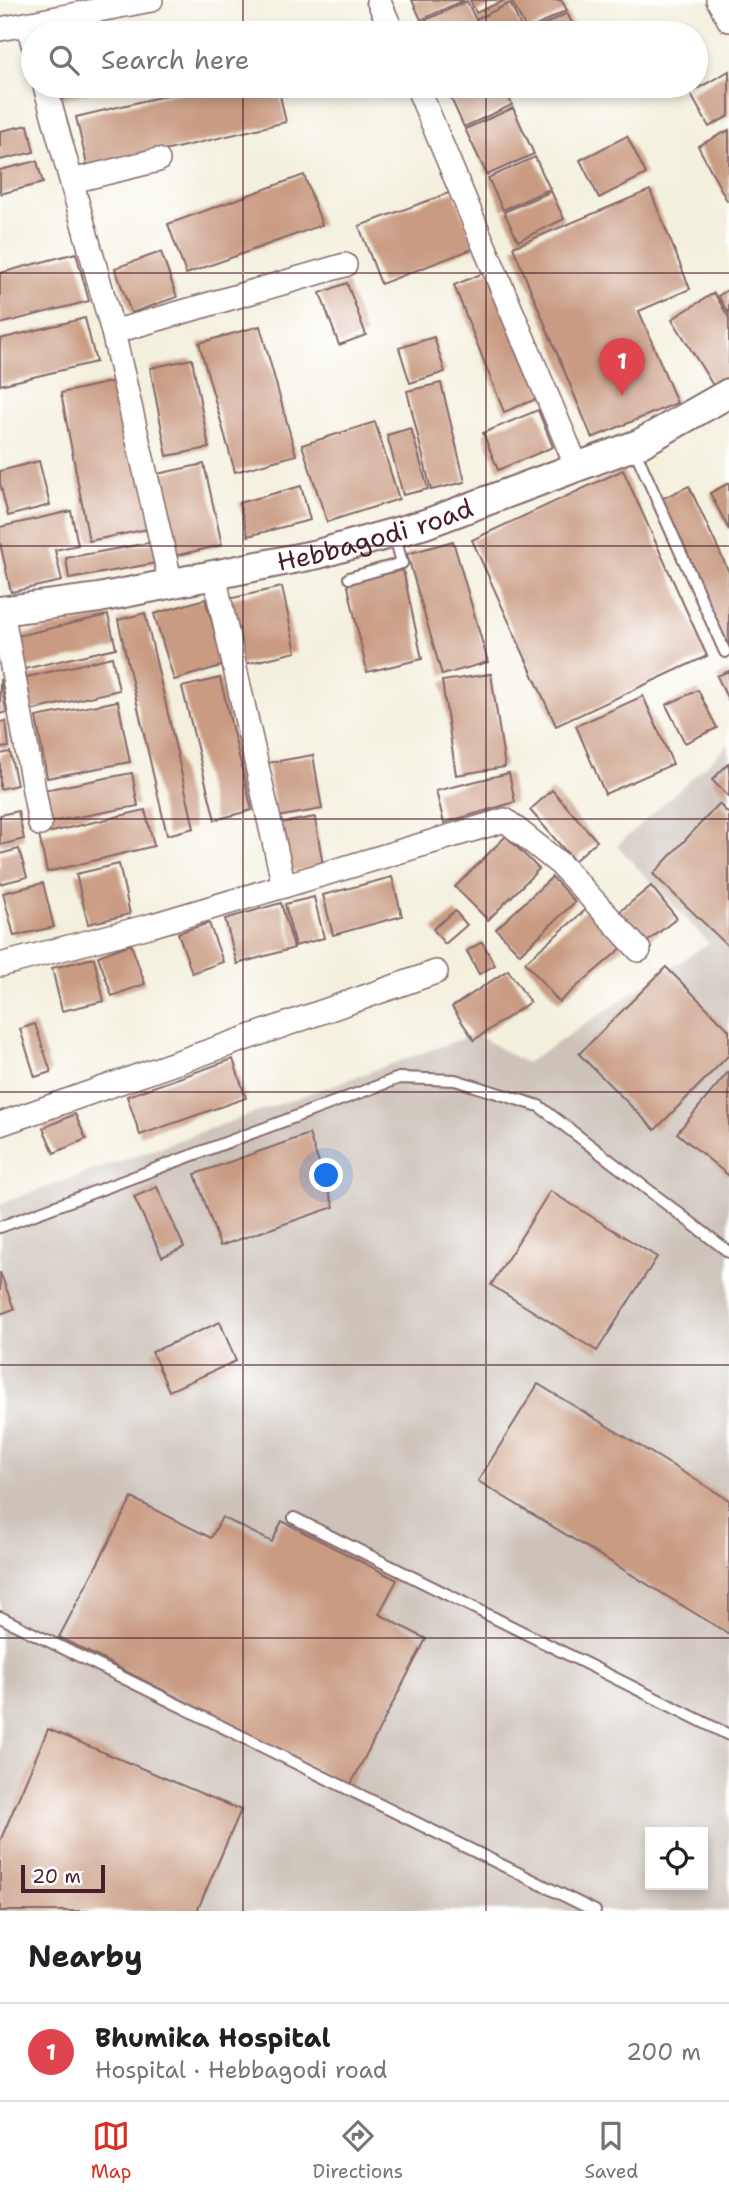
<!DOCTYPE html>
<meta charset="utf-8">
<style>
body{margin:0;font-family:"Shantell Sans",sans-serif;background:#f6f6f6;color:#202124}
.controls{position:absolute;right:21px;bottom:21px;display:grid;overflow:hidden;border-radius:0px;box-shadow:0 4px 10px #0003}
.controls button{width:63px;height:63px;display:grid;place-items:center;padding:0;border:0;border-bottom:2px solid #e0e0e0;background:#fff;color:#202124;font:35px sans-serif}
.scale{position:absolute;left:21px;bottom:18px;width:84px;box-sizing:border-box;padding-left:7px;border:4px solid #4a1f2b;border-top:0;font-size:19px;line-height:24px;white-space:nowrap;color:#4a1f2b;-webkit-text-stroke:5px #fff;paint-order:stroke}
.you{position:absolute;left:327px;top:1176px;width:24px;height:24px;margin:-18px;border:5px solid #fff;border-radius:50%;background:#1a73e8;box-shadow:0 0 0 10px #1a73e833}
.badge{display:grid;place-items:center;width:46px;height:46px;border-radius:50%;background:#d93025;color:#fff;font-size:23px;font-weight:700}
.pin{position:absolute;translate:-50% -58px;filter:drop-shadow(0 2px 4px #0008)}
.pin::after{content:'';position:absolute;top:37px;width:24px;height:21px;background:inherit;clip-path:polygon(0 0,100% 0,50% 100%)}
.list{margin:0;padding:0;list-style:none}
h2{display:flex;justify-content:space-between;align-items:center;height:91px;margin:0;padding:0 28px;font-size:30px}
h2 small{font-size:23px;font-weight:400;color:#757577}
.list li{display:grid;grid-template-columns:46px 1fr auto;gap:21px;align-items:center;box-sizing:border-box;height:98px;padding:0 28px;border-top:2px solid #e0e0e0}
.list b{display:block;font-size:26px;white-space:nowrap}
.list p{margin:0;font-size:23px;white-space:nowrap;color:#757577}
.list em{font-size:23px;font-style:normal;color:#757577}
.icon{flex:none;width:38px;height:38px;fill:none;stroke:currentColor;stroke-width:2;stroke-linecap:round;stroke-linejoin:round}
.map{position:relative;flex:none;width:729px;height:1911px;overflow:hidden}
.search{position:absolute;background:#fff;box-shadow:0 4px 10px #0003;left:21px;right:21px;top:21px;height:77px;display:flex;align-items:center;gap:18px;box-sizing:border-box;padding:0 24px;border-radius:38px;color:#757577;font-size:26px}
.sheet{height:189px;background:#fff}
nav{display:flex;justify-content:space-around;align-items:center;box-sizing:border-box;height:98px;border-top:2px solid #e0e0e0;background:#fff;font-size:19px;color:#757577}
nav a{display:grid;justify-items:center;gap:4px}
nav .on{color:#d93025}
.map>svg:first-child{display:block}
.industrial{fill:#ccc2b9;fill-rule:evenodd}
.building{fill:#c99b82}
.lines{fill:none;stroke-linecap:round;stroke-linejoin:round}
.service-casing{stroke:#86686a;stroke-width:14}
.minor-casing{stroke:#86686a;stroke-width:26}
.tertiary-casing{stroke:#86686a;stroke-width:32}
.service{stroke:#fff;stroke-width:10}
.minor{stroke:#fff;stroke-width:23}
.tertiary{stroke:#fff;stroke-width:28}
.grid{fill:none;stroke:#4a1f2b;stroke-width:2;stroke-opacity:0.55}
.labels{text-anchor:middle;stroke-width:6;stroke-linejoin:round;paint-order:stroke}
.street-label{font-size:26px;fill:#4a1f2b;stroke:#fff}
</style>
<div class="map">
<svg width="729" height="1911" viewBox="0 0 729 1911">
<rect width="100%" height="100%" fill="#fff"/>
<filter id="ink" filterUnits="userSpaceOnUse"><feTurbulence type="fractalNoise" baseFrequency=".0143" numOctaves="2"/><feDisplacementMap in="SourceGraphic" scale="14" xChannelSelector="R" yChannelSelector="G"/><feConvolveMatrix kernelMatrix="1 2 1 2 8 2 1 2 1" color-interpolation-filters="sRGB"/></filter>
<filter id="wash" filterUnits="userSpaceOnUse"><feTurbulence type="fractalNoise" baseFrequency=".00686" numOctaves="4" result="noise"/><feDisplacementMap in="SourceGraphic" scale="28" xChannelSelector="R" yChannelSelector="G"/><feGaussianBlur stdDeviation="1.57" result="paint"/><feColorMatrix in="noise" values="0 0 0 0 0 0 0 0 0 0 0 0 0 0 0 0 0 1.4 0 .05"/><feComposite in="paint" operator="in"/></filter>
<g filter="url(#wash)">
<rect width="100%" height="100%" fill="#f4f0de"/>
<path class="industrial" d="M729,744V1911H0V1204L475,1034L526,1063L709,943L617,846ZM650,1832H703V1885H650Z"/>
<g id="blocks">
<g class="building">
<polygon points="412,0 464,0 421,20"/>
<polygon points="470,0 505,0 476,13"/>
<polygon points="511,0 561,0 567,10 527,31"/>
<polygon points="467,1 482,33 427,33 422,22"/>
<polygon points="510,3 524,33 484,33 477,19"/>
<polygon points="567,13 577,33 529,33"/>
<polygon points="729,71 729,116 709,127 690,93"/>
<polygon points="58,86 91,86 93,92 62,99"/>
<polygon points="206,86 278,86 286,122 88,169 76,117"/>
<polygon points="466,86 504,86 512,105 464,127 449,94"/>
<polygon points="513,108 534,154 487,175 465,129"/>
<polygon points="28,125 34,152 0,160 0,131"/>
<polygon points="729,130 729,200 727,201 698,146"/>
<polygon points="627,136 646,174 599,198 580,160"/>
<polygon points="535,157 550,189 503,210 488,178"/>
<polygon points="37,161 43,183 0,194 0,170"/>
<polygon points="304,175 322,225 186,274 168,224"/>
<polygon points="650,190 690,289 639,311 677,403 592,438 513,247"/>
<polygon points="454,191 475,248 381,284 359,226"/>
<polygon points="551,191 564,219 518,241 504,212"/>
<polygon points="161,252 177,297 131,313 115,268"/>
<polygon points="76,253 89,301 0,324 0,273"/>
<polygon points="493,269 544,396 504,412 454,285"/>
<polygon points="347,283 366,335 339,345 320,293"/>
<polygon points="729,289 729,314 718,296"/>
<polygon points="714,293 729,318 729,378 714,387 672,319"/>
<polygon points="85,318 96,362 0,385 0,339"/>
<polygon points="260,326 296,455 235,472 199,343"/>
<polygon points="434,337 445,372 410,383 399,348"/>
<polygon points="192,359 209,448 167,456 150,368"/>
<polygon points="120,380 153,528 89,541 61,393"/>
<polygon points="441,383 465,482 431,490 407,391"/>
<polygon points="538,410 553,447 498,470 483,433"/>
<polygon points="375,422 399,499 327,522 302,445"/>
<polygon points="411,428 428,489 403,495 387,435"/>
<polygon points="39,461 50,505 8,516 0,483 0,471"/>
<polygon points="204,464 222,545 174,556 157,474"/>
<polygon points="623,470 707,656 556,726 472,540"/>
<polygon points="729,483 729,530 710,493"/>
<polygon points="301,486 310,520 248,536 239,503"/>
<polygon points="689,486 729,572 729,647 727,648 659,500"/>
<polygon points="71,511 78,545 55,550 62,581 11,592 0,543 0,527"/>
<polygon points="159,541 162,562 69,579 66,558"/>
<polygon points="453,541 488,662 442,675 407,554"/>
<polygon points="403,570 422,659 367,672 347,582"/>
<polygon points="282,587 296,652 237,666 224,600"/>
<polygon points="205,599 224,665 174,680 154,614"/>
<polygon points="145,613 194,828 167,835 118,620"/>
<polygon points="108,615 116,648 20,670 13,637"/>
<polygon points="112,657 119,690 30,711 23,678"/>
<polygon points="729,671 729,702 717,676"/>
<polygon points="491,674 505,767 456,775 442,681"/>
<polygon points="220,678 252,810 215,820 182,687"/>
<polygon points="0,679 7,712 0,714"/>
<polygon points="698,690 717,728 685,743 666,705"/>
<polygon points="643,696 673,764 605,794 576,726"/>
<polygon points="118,701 130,762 47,778 36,717"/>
<polygon points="6,721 9,747 0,748 0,722"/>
<polygon points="10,752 17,785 0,789 0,754"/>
<polygon points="313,755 322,809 277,817 267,763"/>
<polygon points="729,763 729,797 712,780"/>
<polygon points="132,773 138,806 45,823 39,791"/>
<polygon points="509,773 515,802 444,823 436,791"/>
<polygon points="552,790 597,841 574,861 530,810"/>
<polygon points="719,804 729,814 729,947 653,874"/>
<polygon points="145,810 154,846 47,872 39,835"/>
<polygon points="18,811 24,839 0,845 0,815"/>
<polygon points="315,817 323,866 284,873 276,824"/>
<polygon points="506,836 539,869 488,920 455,887"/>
<polygon points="19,849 27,877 0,884 0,854"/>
<polygon points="119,864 130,914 88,924 76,874"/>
<polygon points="392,877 402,916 333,935 323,895"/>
<polygon points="552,877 575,902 520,954 496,929"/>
<polygon points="43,883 54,927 14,936 3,893"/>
<polygon points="651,886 677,918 643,945 617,914"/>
<polygon points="314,897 324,938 295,946 285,904"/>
<polygon points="281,903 294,948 237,964 225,919"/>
<polygon points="589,907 624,946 559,1002 525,962"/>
<polygon points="455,911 467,925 445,944 433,929"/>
<polygon points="209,923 223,962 192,973 178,933"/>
<polygon points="482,942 495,965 479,974 467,951"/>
<polygon points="131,944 145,984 112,996 98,956"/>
<polygon points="94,958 104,1001 62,1011 52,968"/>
<polygon points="666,967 729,1030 729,1055 655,1130 579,1054"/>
<polygon points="508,970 530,1002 474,1040 452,1007"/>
<polygon points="35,1024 51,1072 35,1077 20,1029"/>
<polygon points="233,1059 246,1098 140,1135 127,1096"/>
<polygon points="729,1071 729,1176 677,1133"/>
<polygon points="75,1114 86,1139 54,1153 43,1128"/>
<polygon points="309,1134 334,1207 220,1246 195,1174"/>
<polygon points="157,1187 184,1247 162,1257 134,1197"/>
<polygon points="550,1191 657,1257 597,1351 491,1285"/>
<polygon points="0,1272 14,1309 0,1314"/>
<polygon points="220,1322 236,1361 169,1391 152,1352"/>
<polygon points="538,1384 729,1500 729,1634 478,1481"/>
<polygon points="132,1498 211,1538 222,1517 272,1542 282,1521 397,1580 379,1614 426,1639 350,1786 59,1637"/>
<polygon points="48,1729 241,1810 197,1911 0,1911 0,1841"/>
</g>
</g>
</g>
<g filter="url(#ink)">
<use href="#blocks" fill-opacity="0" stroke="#86686a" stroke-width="2"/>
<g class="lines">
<defs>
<g id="service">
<polyline points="633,446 725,652"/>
<polyline points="349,578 402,563 394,533"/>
<polyline points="0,1227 399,1078 455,1080 539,1106 729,1252"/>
<polyline points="294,1518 729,1735"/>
<polyline points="0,1617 595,1911"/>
</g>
<g id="minor">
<polyline points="378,0 393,33"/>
<polyline points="718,0 729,20"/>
<polyline points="28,24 33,44"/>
<polyline points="0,29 151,0"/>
<polyline points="45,86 113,332 345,265"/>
<polyline points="417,86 577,467"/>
<polyline points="72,181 158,160"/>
<polyline points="113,332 171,584"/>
<polyline points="214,575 284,886"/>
<polyline points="2,610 40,824"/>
<polyline points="0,965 153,925 505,820 560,864 639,950"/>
<polyline points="0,1124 436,972"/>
</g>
<g id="tertiary">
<path id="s1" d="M0,611L99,598L318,554L425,524L641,443L729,393"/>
</g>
</defs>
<use href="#service" class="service-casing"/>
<use href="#minor" class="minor-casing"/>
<use href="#tertiary" class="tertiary-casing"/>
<use href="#service" class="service"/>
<use href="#minor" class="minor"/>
<use href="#tertiary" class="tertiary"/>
</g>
</g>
<path class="grid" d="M243,0V33M486,0V33M243,86V1911M486,86V1911M0,273H729M0,546H729M0,819H729M0,1092H729M0,1365H729M0,1638H729"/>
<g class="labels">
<g class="street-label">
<text dy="9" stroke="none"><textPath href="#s1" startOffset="383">Hebbagodi road</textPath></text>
</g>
</g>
</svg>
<div class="controls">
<button><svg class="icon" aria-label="locate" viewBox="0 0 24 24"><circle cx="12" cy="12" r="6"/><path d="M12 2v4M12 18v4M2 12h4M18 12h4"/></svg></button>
</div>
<div class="scale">20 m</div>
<div class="you"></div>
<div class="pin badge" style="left:622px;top:396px;background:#e0444e">1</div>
<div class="search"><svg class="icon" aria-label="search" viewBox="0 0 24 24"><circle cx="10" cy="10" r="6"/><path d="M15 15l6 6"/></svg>Search here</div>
</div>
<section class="sheet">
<h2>Nearby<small></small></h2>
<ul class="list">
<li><span class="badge" style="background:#e0444e">1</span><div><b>Bhumika Hospital</b><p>Hospital · Hebbagodi road</p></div><em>200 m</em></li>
</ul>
</section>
<nav>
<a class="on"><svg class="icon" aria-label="map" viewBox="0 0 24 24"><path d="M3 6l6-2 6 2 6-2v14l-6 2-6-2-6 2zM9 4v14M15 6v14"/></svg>Map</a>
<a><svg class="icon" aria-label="directions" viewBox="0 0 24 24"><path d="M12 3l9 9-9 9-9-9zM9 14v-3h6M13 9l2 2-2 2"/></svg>Directions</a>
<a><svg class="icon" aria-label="saved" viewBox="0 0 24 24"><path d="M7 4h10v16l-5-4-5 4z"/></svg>Saved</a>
</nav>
